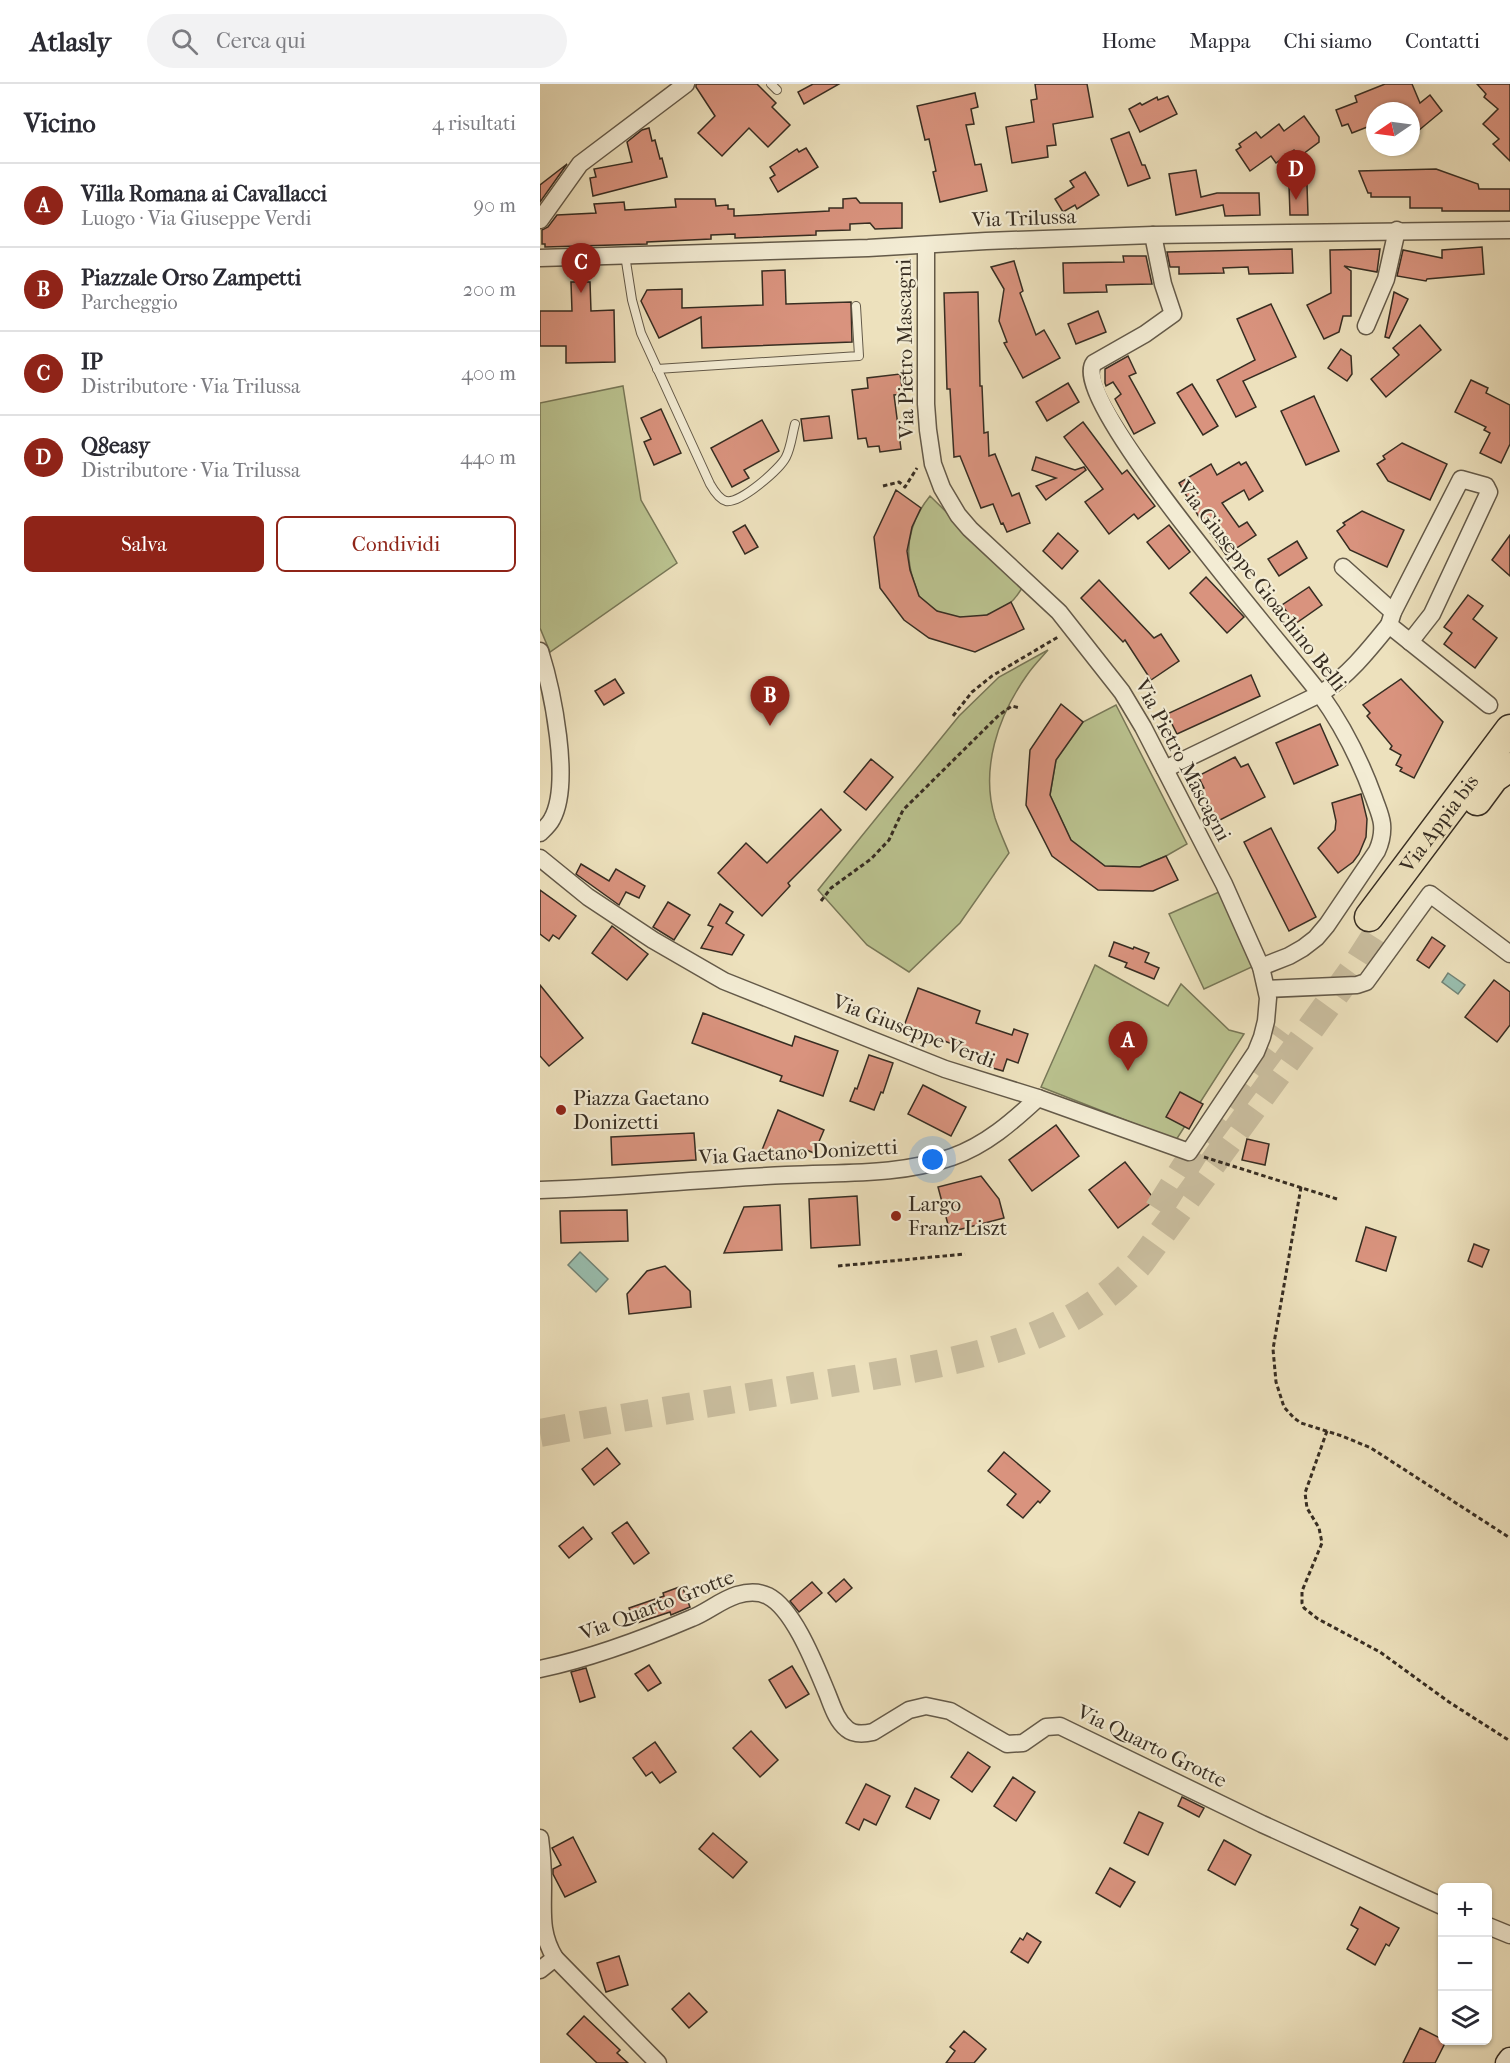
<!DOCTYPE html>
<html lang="it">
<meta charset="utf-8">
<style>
body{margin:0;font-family:"IM FELL French Canon",serif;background:#f2f2f3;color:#2b2b33}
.controls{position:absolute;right:18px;bottom:18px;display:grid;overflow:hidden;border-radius:9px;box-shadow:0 2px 4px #0004}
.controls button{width:54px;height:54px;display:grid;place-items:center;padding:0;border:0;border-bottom:2px solid #e1e1e2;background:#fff;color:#2b2b33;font:30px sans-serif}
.compass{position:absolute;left:826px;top:18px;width:54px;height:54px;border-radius:50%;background:#fff;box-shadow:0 2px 4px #0004;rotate:257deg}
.you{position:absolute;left:393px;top:1076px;width:21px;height:21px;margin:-15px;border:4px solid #fff;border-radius:50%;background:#1a73e8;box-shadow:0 0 0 9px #1a73e833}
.badge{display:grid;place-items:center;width:39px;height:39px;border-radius:50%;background:#8f2418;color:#fff;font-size:20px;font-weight:700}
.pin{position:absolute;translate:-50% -50px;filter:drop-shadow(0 2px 3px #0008)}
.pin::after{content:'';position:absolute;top:32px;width:21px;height:18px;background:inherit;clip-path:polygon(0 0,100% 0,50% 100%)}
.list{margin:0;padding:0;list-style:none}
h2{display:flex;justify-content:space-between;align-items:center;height:78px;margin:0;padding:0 24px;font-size:26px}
h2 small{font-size:20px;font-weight:400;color:#7c7c81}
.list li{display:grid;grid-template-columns:39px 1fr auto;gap:18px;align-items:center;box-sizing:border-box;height:84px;padding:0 24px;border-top:2px solid #e1e1e2}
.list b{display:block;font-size:22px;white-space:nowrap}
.list p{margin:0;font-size:20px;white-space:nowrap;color:#7c7c81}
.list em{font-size:20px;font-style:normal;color:#7c7c81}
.actions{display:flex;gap:12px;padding:18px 24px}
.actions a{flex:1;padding:14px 0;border:2px solid #8f2418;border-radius:9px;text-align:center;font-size:21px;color:#8f2418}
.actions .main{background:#8f2418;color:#fff}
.icon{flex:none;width:33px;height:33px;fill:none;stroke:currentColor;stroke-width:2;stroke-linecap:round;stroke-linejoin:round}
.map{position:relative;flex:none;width:970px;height:1979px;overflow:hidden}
header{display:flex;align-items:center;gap:36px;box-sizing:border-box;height:84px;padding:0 30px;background:#fff;border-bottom:2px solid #e1e1e2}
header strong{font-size:28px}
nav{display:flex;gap:33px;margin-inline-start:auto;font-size:21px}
.search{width:420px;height:54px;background:#f2f2f3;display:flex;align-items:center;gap:15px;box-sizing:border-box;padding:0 21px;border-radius:33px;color:#7c7c81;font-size:22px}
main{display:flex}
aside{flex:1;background:#fff}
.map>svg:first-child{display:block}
.green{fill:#bac28f;stroke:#787858;stroke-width:1.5}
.water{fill:#99beaf;stroke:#728477;stroke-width:1.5}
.building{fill:#d9937e;stroke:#372d22;stroke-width:1.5}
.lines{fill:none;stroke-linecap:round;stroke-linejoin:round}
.highway-tunnel{stroke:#c9bd9e;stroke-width:28;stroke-dasharray:28 14;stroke-linecap:butt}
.lane-casing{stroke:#645a49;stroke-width:10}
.street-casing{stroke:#645a49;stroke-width:19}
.secondary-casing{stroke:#372d22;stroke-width:25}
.highway-casing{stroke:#372d22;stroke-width:31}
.path{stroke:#372d22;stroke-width:3;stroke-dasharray:4.5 3;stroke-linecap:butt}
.lane{stroke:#f3ecd4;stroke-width:8}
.street{stroke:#f3ecd4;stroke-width:16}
.secondary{stroke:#f3ecd4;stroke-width:22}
.highway{stroke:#ede1bd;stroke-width:28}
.poi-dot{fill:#8f2418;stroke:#f3ecd4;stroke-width:2}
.labels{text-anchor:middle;stroke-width:4.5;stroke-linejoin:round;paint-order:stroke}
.street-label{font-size:21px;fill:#372d22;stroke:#f3ecd4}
.poi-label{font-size:21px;fill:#372d22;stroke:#f3ecd4;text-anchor:start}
</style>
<header>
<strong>Atlasly</strong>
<div class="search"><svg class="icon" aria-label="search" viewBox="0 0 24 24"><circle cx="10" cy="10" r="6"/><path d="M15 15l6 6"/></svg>Cerca qui</div>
<nav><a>Home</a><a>Mappa</a><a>Chi siamo</a><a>Contatti</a></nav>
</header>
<main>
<aside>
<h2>Vicino<small>4 risultati</small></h2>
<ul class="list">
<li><span class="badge">A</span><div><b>Villa Romana ai Cavallacci</b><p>Luogo · Via Giuseppe Verdi</p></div><em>90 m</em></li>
<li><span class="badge">B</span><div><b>Piazzale Orso Zampetti</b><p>Parcheggio</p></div><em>200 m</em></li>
<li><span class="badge">C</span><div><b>IP</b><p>Distributore · Via Trilussa</p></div><em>400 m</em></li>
<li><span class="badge">D</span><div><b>Q8easy</b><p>Distributore · Via Trilussa</p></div><em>440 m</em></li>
</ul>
<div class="actions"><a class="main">Salva</a><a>Condividi</a></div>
</aside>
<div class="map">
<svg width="970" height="1979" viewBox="0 0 970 1979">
<rect width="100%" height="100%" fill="#ede1bd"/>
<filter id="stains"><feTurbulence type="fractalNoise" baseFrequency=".00333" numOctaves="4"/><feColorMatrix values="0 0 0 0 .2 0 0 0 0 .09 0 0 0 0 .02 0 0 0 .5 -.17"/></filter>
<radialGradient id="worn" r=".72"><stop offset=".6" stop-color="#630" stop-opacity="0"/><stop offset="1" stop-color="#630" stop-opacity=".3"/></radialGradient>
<g class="green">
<polygon points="83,302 101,416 137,479 10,568 0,544 0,319"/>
<path d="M390,412L483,503C479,508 476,514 471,518C448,539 398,540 379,512C377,508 376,502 374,498C363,466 369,438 390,412Z"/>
<path d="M508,566C501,574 493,582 487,591C458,632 440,685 455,734C459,746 464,757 469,769L420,839L369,888L327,861L278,806L419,632L459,593Z"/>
<polygon points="576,621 647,760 626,772 600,783 565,782 531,756 510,711 516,676 543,638"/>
<polygon points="679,808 714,882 664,905 629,830"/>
<polygon points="555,881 628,922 641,900 689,946 704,950 636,1056 501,1003"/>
</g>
<g class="water">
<polygon points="908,889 925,901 918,910 902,898"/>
<polygon points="40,1168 68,1195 56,1208 28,1181"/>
</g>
<g class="building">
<polygon points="156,0 217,0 236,19 232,23 250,41 228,63 209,44 182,72 158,49 175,32 156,3"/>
<polygon points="273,0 299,0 264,20 258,8"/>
<polygon points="495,0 547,0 553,33 513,40 516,61 507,62 508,73 472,79 466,43 494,38 491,16 497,15"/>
<polygon points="845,0 872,0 880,19 890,11 902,27 878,47 871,38 871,27 835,27 835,40 812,49 808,40 802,42 796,26 817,18 815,12"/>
<polygon points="937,0 970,0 970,77 953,60 959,55 943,40 958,25 944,13 946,10"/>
<polygon points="435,9 438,23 431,25 434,40 426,41 435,81 441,80 447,107 400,118 393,88 396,87 389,55 385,56 377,22"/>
<polygon points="628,12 637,30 600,48 589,25 600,19 602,21 617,13 618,16"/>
<polygon points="764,32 779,53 779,58 759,73 754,66 736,79 731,72 710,87 696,66 701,63 699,60 716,48 721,54 739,40 744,47"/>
<polygon points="109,44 112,57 115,56 120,75 122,74 127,93 53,112 50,94 56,93 54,85 92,78 87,58 102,46"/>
<polygon points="589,48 602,81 605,81 610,94 588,102 571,55"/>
<polygon points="266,64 278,83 238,108 230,94 235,91 230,83 257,65 259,68"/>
<polygon points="27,80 0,118 0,101"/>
<polygon points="896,85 938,100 939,105 970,105 970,127 902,127 902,124 870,124 870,113 831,113 831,109 828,109 819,87"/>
<polygon points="656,86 661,113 677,109 719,109 720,131 685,132 683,121 636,131 629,90"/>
<polygon points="545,88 559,111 537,125 535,121 523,128 515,115 534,103 530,97"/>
<polygon points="749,101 767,101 768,131 750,131"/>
<polygon points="316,114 320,119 362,119 362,144 335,145 330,139 310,140 310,146 276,147 276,151 195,154 195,150 171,151 171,155 107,158 107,160 5,163 5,160 2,160 2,146 8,143 17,131 56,129 54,120 84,118 85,126 136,123 135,115 175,115 176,122 188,121 188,125 194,125 194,132 289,127 289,124 303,124 303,115"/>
<polygon points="942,163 944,190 887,195 886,197 857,192 863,166 902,174 902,166"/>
<polygon points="752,165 753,189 709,190 708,183 683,184 684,189 639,190 639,183 630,183 627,168"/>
<polygon points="840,165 837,188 804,182 811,187 811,232 803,232 799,248 784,255 767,221 791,209 790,166"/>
<polygon points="583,172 606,172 612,200 566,201 567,208 524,209 523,179 584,178"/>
<polygon points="474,177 483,207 480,209 496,251 504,246 520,274 483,294 464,259 467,258 459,237 464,205 451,183"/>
<polygon points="245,186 246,220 311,218 312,258 162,264 161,233 119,254 101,217 107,206 142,205 142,224 223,221 222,187"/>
<polygon points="31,198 50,198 51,227 74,226 75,278 26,279 26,262 0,262 0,227 32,227"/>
<polygon points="438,208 440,302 442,302 444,349 448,348 449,372 455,370 472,412 479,409 490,439 467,448 463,439 461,440 453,420 441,424 420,372 414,373 410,305 407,305 404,209"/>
<polygon points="854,208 868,215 849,254 845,253"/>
<polygon points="731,220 756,273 703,297 716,323 696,333 677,296 715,276 697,235"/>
<polygon points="558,227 566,248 536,260 528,240"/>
<polygon points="880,241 901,266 846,313 831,295 859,271 853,264"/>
<polygon points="801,265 811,272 812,290 807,297 788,284"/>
<polygon points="588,272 596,289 589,292 615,339 594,350 575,315 581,310 573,298 566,302 565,299 565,285"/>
<polygon points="360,290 363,310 354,311 361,365 340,368 339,362 328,363 326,354 318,355 312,306 328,304 327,294"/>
<polygon points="931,296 948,304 946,309 970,321 970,360 961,379 940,369 950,349 944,346 946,343 915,328"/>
<polygon points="528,299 539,318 507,337 496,318"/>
<polygon points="652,300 678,342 663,351 637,309"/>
<polygon points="774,312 799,367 766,381 741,327"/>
<polygon points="121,325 141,369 114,381 104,358 111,355 101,334"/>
<polygon points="289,332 292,354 264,357 261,335"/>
<polygon points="222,336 239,367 204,386 209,394 192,403 171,364"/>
<polygon points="543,338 582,390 587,386 615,422 598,435 594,430 569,450 545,418 563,405 524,353"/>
<polygon points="862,359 907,380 890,416 848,397 837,380 845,375 843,372"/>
<polygon points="496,373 535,386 544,383 546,386 506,416 496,402 516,394 492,386"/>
<polygon points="699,378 701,381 706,378 723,407 709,416 704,406 682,419 699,443 707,438 716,451 686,471 659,433 639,399 671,380 677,391"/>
<polygon points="356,406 381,424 372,443 367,467 370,486 379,512 397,527 420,533 447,531 471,518 484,545 435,568 389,554 364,536 340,504 334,453"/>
<polygon points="822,427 864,446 847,483 810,466 797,447 805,441 803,439"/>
<polygon points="205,441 218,463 205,470 193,448"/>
<polygon points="629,441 650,468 629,485 607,458"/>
<polygon points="518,449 538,467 522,485 503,467"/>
<polygon points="970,451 970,492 952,476"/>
<polygon points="757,457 767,474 739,492 728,475"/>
<polygon points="666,493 704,533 687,549 650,509"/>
<polygon points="559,496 614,554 621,550 639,577 611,596 585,556 583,558 541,514"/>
<polygon points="769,503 782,521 755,540 742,521"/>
<polygon points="928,511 943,522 933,535 957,554 935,584 904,560 912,549 904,543"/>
<polygon points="711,591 720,612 637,650 627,630"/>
<polygon points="75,595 84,609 64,621 55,607"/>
<polygon points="861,595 903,638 874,694 860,687 862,684 856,681 861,671 850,665 852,662 827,632 830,629 823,621"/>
<polygon points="521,620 543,638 516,676 510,711 531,756 565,782 600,783 626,772 638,796 613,807 558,806 512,772 486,721 490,666"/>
<polygon points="780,640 798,681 754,700 736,659"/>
<polygon points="695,673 701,683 708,680 725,713 676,738 660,706 664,704 658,692"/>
<polygon points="331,675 353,693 326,726 304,708"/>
<polygon points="821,710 827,735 826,753 819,770 813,778 798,789 778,764 795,746 796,737 792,719"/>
<polygon points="281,725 301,746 248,799 250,802 222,832 178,789 206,759 227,779"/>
<polygon points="731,744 776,833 749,847 704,758"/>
<polygon points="41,780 69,797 76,785 105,802 99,814 86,808 79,821 36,790"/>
<polygon points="0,806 36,832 19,855 13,851 9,857 0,850"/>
<polygon points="128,818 150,831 134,856 113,843"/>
<polygon points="180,820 193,828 186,839 204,851 192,871 161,864 173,843 168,841"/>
<polygon points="72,842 108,870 87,896 52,869"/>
<polygon points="892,853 905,862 889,884 877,876"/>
<polygon points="574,858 593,865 594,863 609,869 605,878 619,884 614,895 585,883 587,879 569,872"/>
<polygon points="954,896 970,908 970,941 957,958 925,933"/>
<polygon points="0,901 43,954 9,982 0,972"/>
<polygon points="378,904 440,927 436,939 472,951 474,945 488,950 478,979 467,975 463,987 439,980 442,971 364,942"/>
<polygon points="163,929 252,962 255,952 298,967 283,1012 240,997 242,992 152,959"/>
<polygon points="329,971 353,979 343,1009 341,1008 334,1026 310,1017 315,1004 317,1005"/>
<polygon points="383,1001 426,1023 411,1052 368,1030"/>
<polygon points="640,1008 663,1020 649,1045 626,1033"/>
<polygon points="238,1026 284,1046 274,1069 264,1065 259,1074 241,1066 238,1073 222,1066"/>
<polygon points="516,1041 539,1072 492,1107 469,1076"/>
<polygon points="154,1049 156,1076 72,1081 71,1053"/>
<polygon points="707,1055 729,1060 725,1081 702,1076"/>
<polygon points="585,1078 615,1116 578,1144 549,1106"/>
<polygon points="441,1092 459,1115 464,1134 410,1148 398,1103"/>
<polygon points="317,1112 320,1161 271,1164 269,1115"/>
<polygon points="240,1121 242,1166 184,1169 204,1123"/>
<polygon points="87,1126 88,1157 21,1159 20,1127"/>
<polygon points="826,1143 856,1153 846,1187 816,1177"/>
<polygon points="934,1160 949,1166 942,1183 928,1177"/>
<polygon points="125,1182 150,1207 151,1223 89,1230 87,1210 107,1187"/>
<polygon points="67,1364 80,1380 54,1401 42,1385"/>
<polygon points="464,1368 510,1407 500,1419 498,1417 483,1434 467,1421 476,1410 448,1387"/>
<polygon points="87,1438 109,1469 94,1480 72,1449"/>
<polygon points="43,1443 52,1455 29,1474 19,1462"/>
<polygon points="304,1495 312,1504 296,1518 288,1509"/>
<polygon points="272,1498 282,1509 259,1528 250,1517"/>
<polygon points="142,1502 150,1523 131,1531 130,1528 94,1540 89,1524 124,1512 123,1509"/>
<polygon points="109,1581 121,1599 108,1607 95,1590"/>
<polygon points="252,1582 269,1610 246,1624 229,1596"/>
<polygon points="46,1584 55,1613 40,1618 31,1588"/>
<polygon points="211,1647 238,1676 220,1693 193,1664"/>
<polygon points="115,1658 136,1688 120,1699 112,1688 106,1692 93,1674"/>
<polygon points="428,1668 450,1683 432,1708 411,1693"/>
<polygon points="473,1693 495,1708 476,1737 454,1722"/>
<polygon points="326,1700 350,1712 336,1741 324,1735 319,1746 306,1739"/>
<polygon points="375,1704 399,1716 390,1735 366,1723"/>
<polygon points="642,1713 664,1724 659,1733 638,1722"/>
<polygon points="599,1728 623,1739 608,1771 584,1759"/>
<polygon points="173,1749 207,1778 193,1794 159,1765"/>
<polygon points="33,1753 56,1798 25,1813 13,1790 13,1785 21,1781 12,1764"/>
<polygon points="684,1756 711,1771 695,1801 668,1786"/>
<polygon points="570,1784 595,1798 580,1823 556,1809"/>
<polygon points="820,1823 859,1844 849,1862 846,1860 835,1881 807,1865 818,1845 811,1841"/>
<polygon points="487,1849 501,1858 488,1879 471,1868 480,1854 483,1856"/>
<polygon points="79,1872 88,1901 66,1908 57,1879"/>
<polygon points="149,1909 167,1928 149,1944 132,1925"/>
<polygon points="44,1932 80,1966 77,1969 88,1979 57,1979 27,1950"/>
<polygon points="880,1944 906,1957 895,1979 863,1979"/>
<polygon points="424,1947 446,1965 434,1979 406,1979 415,1967 410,1963"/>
</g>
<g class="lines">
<g class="highway-tunnel">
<polyline points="618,1126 656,1066 744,948"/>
<path d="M0,1349C91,1331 182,1318 273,1302C385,1282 523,1270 601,1178L818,879L841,843"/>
</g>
<defs>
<g id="lane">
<polyline points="231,0 237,6"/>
<path d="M85,171L92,216L101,249L170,400C174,407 179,415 186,417C200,420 240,385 246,373C251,363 252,351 255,340"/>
<polyline points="117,285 319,272 316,222"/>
</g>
<g id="street">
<polyline points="0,136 40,80 146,0"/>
<path d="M613,151L623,200L633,230L605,250L554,279C526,314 750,569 780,610C803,642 821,678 834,714C837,723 841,731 842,740C843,750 841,758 837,767L787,841L776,854L763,864L749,872L721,883"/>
<polyline points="0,174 328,164 446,157 613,151 970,146"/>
<polyline points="826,242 846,195 857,146"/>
<polyline points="803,483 853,528"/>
<polyline points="849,541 853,528 921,395 946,402 949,408 892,530 870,558"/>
<path d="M0,567C12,605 32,699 12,735C9,741 4,745 0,749"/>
<path d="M625,685L780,610C808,592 828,567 849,541L949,621"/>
<polyline points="0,774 48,813 113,856 184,897 405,985 498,1014 649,1068 716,968 722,953 726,937 728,914 721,883 684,800 603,643 582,608 519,528 430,445 418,431 402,404 393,380 388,346 386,320 386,161"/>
<polyline points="727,905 817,901 826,898 890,810 970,870"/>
<path d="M0,1106C82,1103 164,1095 246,1091C302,1088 358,1092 412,1073C446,1061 472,1038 498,1014"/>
<path d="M0,1585C52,1574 103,1555 152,1534C167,1528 181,1516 197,1511C207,1508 218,1507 228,1512C254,1525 276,1583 287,1609C292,1621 296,1636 307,1645C314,1651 324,1650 333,1648L369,1626L386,1622L410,1627L467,1660L483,1659L506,1643L520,1642L722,1740L902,1822"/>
<path d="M0,1754C2,1769 3,1785 3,1801C3,1830 0,1849 15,1874L118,1979"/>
<polyline points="948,1842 970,1851"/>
<polyline points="0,1886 15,1874"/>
</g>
<polyline id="secondary" points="967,1979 970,1975"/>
<g id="highway">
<polyline points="937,717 954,694 970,683"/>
<path id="s1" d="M829,833L970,645"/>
</g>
</defs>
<use href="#lane" class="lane-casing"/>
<use href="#street" class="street-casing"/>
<use href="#secondary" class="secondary-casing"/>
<use href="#highway" class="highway-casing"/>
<g class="path">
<polyline points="343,402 359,398 365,403 377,384"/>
<polyline points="413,632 432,608 452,592 518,553"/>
<polyline points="281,817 291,804 331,775 349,756 363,726 459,631 472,622 480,624"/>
<polyline points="664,1073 797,1115"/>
<polyline points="761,1103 733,1265 736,1298 744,1323 754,1334 761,1339 802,1352 831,1364 970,1454"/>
<polyline points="298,1182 425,1170"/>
<polyline points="787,1347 765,1409 767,1424 779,1444 782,1459 762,1507 762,1519 764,1524 778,1535 840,1568 909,1618 970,1657"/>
</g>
<use href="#lane" class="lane"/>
<use href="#street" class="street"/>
<use href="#secondary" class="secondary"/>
<use href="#highway" class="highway"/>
</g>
<g class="poi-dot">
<circle cx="21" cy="1026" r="6"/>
<circle cx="356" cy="1132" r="6"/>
</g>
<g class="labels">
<g class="street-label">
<text transform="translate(484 134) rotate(-2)" y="7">Via Trilussa</text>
<text transform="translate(365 265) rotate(-91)" y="7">Via Pietro Mascagni</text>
<text transform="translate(722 502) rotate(52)" y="7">Via Giuseppe Gioachino Belli</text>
<text transform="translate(643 676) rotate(62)" y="7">Via Pietro Mascagni</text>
<text dy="7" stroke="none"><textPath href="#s1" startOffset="117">Via Appia bis</textPath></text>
<text transform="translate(374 947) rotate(21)" y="7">Via Giuseppe Verdi</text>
<text transform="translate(258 1068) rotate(-3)" y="7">Via Gaetano Donizetti</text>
<text transform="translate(117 1521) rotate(-21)" y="7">Via Quarto Grotte</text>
<text transform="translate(612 1662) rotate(26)" y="7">Via Quarto Grotte</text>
</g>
<g class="poi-label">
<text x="33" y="1021">Piazza Gaetano<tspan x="33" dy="24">Donizetti</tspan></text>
<text x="368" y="1127">Largo<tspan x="368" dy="24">Franz Liszt</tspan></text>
</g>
</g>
<rect width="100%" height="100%" filter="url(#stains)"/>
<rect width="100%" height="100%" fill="url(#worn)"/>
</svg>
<div class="controls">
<button>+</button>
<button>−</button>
<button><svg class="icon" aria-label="layers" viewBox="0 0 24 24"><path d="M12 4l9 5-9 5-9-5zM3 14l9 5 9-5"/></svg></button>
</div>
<svg class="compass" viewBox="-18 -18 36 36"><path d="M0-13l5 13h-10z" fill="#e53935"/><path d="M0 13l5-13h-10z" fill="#7c7c81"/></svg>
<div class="you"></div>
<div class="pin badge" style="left:588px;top:987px">A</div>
<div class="pin badge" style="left:230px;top:642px">B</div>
<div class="pin badge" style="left:41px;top:209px">C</div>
<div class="pin badge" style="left:756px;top:116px">D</div>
</div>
</main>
